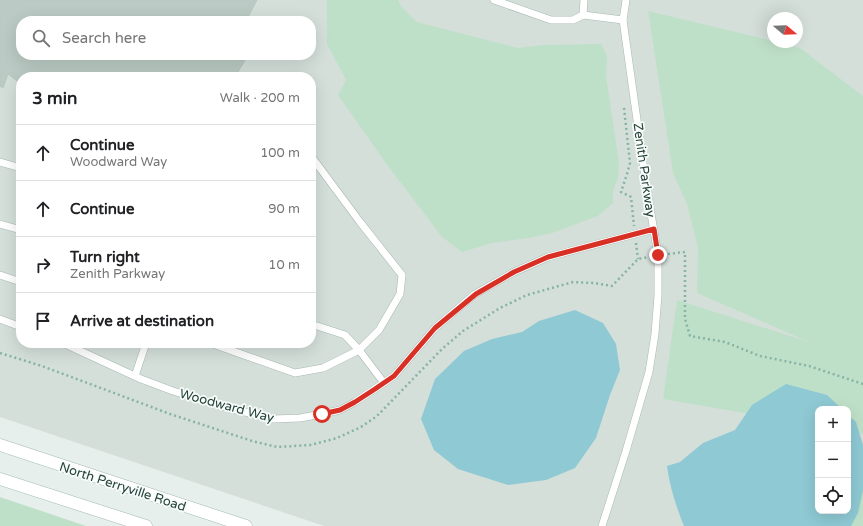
<!DOCTYPE html>
<meta charset="utf-8">
<style>
body{margin:0;font-family:"Varela Round",sans-serif;background:#f6f6f6;color:#202124}
.controls{position:absolute;right:12px;bottom:12px;display:grid;overflow:hidden;border-radius:8px;box-shadow:0 4px 16px #0002}
.controls button{width:36px;height:36px;display:grid;place-items:center;padding:0;border:0;border-bottom:1px solid #e0e0e0;background:#fff;color:#202124;font:20px sans-serif}
.compass{position:absolute;left:767px;top:12px;width:36px;height:36px;border-radius:50%;background:#fff;box-shadow:0 4px 16px #0002;rotate:109deg}
.stop{position:absolute;width:12px;height:12px;margin:-9px;border:3px solid #d93025;border-radius:50%;background:#fff}
.stop.end{background:#d93025;border-color:#fff;box-shadow:0 1px 4px #0008}
.list{margin:0;padding:0;list-style:none}
h2{display:flex;justify-content:space-between;align-items:center;height:52px;margin:0;padding:0 16px;font-size:17px}
h2 small{font-size:13px;font-weight:400;color:#757577}
.list li{display:grid;grid-template-columns:26px 1fr auto;gap:12px;align-items:center;box-sizing:border-box;height:56px;padding:0 16px;border-top:1px solid #e0e0e0}
.list b{display:block;font-size:15px;white-space:nowrap}
.list p{margin:0;font-size:13px;white-space:nowrap;color:#757577}
.list em{font-size:13px;font-style:normal;color:#757577}
.icon{flex:none;width:22px;height:22px;fill:none;stroke:currentColor;stroke-width:2;stroke-linecap:round;stroke-linejoin:round}
.map{position:relative;flex:none;width:863px;height:526px;overflow:hidden}
.search{position:absolute;background:#fff;box-shadow:0 4px 16px #0002;left:16px;top:16px;width:300px;height:44px;display:flex;align-items:center;gap:10px;box-sizing:border-box;padding:0 14px;border-radius:16px;color:#757577;font-size:15px}
.panel{position:absolute;background:#fff;box-shadow:0 4px 16px #0002;left:16px;top:72px;width:300px;height:276px;border-radius:16px}
.map>svg:first-child{display:block}
.built{fill:#d4dfda;fill-rule:evenodd}
.green{fill:#bfe0c8}
.water{fill:#8ec9d4}
.building{fill:#bbcac4;stroke:#b8c9c2}
.lines{fill:none;stroke-linecap:round;stroke-linejoin:round}
.service-casing{stroke:#a8b8b2;stroke-width:8}
.secondary-casing{stroke:#a4bbb3;stroke-width:13}
.path{stroke:#86b3a5;stroke-width:2.5;stroke-dasharray:2 3;stroke-linecap:butt}
.service{stroke:#fff;stroke-width:7}
.secondary{stroke:#fff;stroke-width:12}
.route{stroke:#d93025;stroke-width:5}
.labels{text-anchor:middle;stroke-width:3.5;stroke-linejoin:round;paint-order:stroke}
.street-label{font-size:13px;fill:#24423a;stroke:#f7fbf9}
</style>
<div class="map">
<svg width="863" height="526" viewBox="0 0 863 526">
<rect width="100%" height="100%" fill="#e6efeb"/>
<path class="built" d="M0,0H863V481L851,526H324L0,417ZM773,18H797V42H773ZM21,21H311V55H21ZM21,77H311V343H21ZM818,409H848V511H818Z"/>
<g class="green">
<polygon points="327,0 398,0 401,6 417,22 518,48 544,45 601,44 607,56 606,75 619,163 618,178 613,191 613,203 598,216 552,233 529,238 492,243 462,252 442,237 388,166 338,95 346,80 327,44"/>
<polygon points="648,11 773,41 773,42 800,48 863,96 863,434 848,432 848,409 818,409 818,426 663,399 677,300 809,342 697,293 698,248 687,204 673,173"/>
<polygon points="863,481 863,526 851,526"/>
<polygon points="0,497 86,526 0,526"/>
</g>
<g class="water">
<polygon points="575,310 603,323 616,344 620,370 610,395 596,438 575,468 546,480 508,485 458,469 434,450 421,419 435,379 464,351 492,339 522,332 539,321"/>
<path d="M786,384L827,395L842,409H818V511H848V415L856,422L863,445V490L858,513L851,526H684C676,506 670,488 667,466L680,462L703,443L735,430L752,405Z"/>
</g>
<polygon class="building" points="0,0 257,0 246,21 21,21 21,55 243,55 247,57 235,77 21,77 21,84 8,74 3,88 0,86"/>
<g class="lines">
<defs>
<g id="service">
<polyline points="494,0 551,20 573,20 583,15 584,0"/>
<polyline points="583,15 623,20"/>
<polyline points="311,156 360,222 402,275 400,294 379,330 359,350 384,383"/>
<polyline points="0,162 21,168"/>
<polyline points="0,224 21,230"/>
<polyline points="0,275 21,282"/>
<polyline points="0,319 21,327"/>
<polyline points="63,343 141,379 173,391 228,408 274,419 300,418 322,414 340,410 355,402 394,376 435,328 475,294 514,272 548,257 654,229"/>
<polyline points="210,343 295,373 323,368 359,350 345,335 311,324"/>
<polyline points="135,376 146,343"/>
<polyline points="602,526 626,451 649,372 655,334 658,295 658,255 646,184 623,20 626,0"/>
</g>
<g id="secondary">
<polyline points="0,445 246,526"/>
<polyline points="0,479 146,526"/>
</g>
</defs>
<use href="#service" class="service-casing"/>
<use href="#secondary" class="secondary-casing"/>
<g class="path">
<polyline points="624,108 630,163 627,174 621,192 631,197 634,226"/>
<polyline points="636,243 638,259"/>
<polyline points="668,254 685,252 685,319 690,336 725,342 760,356 809,366 863,384"/>
<polyline points="0,353 42,366 170,414 252,441 277,447 310,445 337,438 361,427 377,416 442,349 463,331 500,308 527,295 573,282 594,283 612,286 638,259 649,257"/>
</g>
<use href="#service" class="service"/>
<use href="#secondary" class="secondary"/>
</g>
<g class="lines">
<polyline class="route" points="322,414 340,410 355,402 375,389 394,376 435,328 476,294 514,272 548,257 654,229 658,255"/>
</g>
<g class="labels">
<g class="street-label">
<text transform="translate(645 170) rotate(82)" y="5">Zenith Parkway</text>
<text transform="translate(227 405) rotate(15)" y="5">Woodward Way</text>
<text transform="translate(123 486) rotate(18)" y="5">North Perryville Road</text>
</g>
</g>
</svg>
<div class="controls">
<button>+</button>
<button>−</button>
<button><svg class="icon" aria-label="locate" viewBox="0 0 24 24"><circle cx="12" cy="12" r="6"/><path d="M12 2v4M12 18v4M2 12h4M18 12h4"/></svg></button>
</div>
<svg class="compass" viewBox="-18 -18 36 36"><path d="M0-13l5 13h-10z" fill="#e53935"/><path d="M0 13l5-13h-10z" fill="#757577"/></svg>
<div class="stop" style="left:322px;top:414px"></div>
<div class="stop end" style="left:658px;top:255px"></div>
<div class="search"><svg class="icon" aria-label="search" viewBox="0 0 24 24"><circle cx="10" cy="10" r="6"/><path d="M15 15l6 6"/></svg>Search here</div>
<section class="panel">
<h2>3 min<small>Walk · 200 m</small></h2>
<ul class="list">
<li><svg class="icon" aria-label="ahead" viewBox="0 0 24 24"><path d="M12 20V5M6 11l6-6 6 6"/></svg><div><b>Continue</b><p>Woodward Way</p></div><em>100 m</em></li>
<li><svg class="icon" aria-label="ahead" viewBox="0 0 24 24"><path d="M12 20V5M6 11l6-6 6 6"/></svg><div><b>Continue</b></div><em>90 m</em></li>
<li><svg class="icon" aria-label="right" viewBox="0 0 24 24"><path d="M7 20v-9h11M14 6l5 5-5 5"/></svg><div><b>Turn right</b><p>Zenith Parkway</p></div><em>10 m</em></li>
<li><svg class="icon" aria-label="arrive" viewBox="0 0 24 24"><path d="M6 21V4h12l-3 4 3 4H6"/></svg><div><b>Arrive at destination</b></div></li>
</ul>
</section>
</div>
